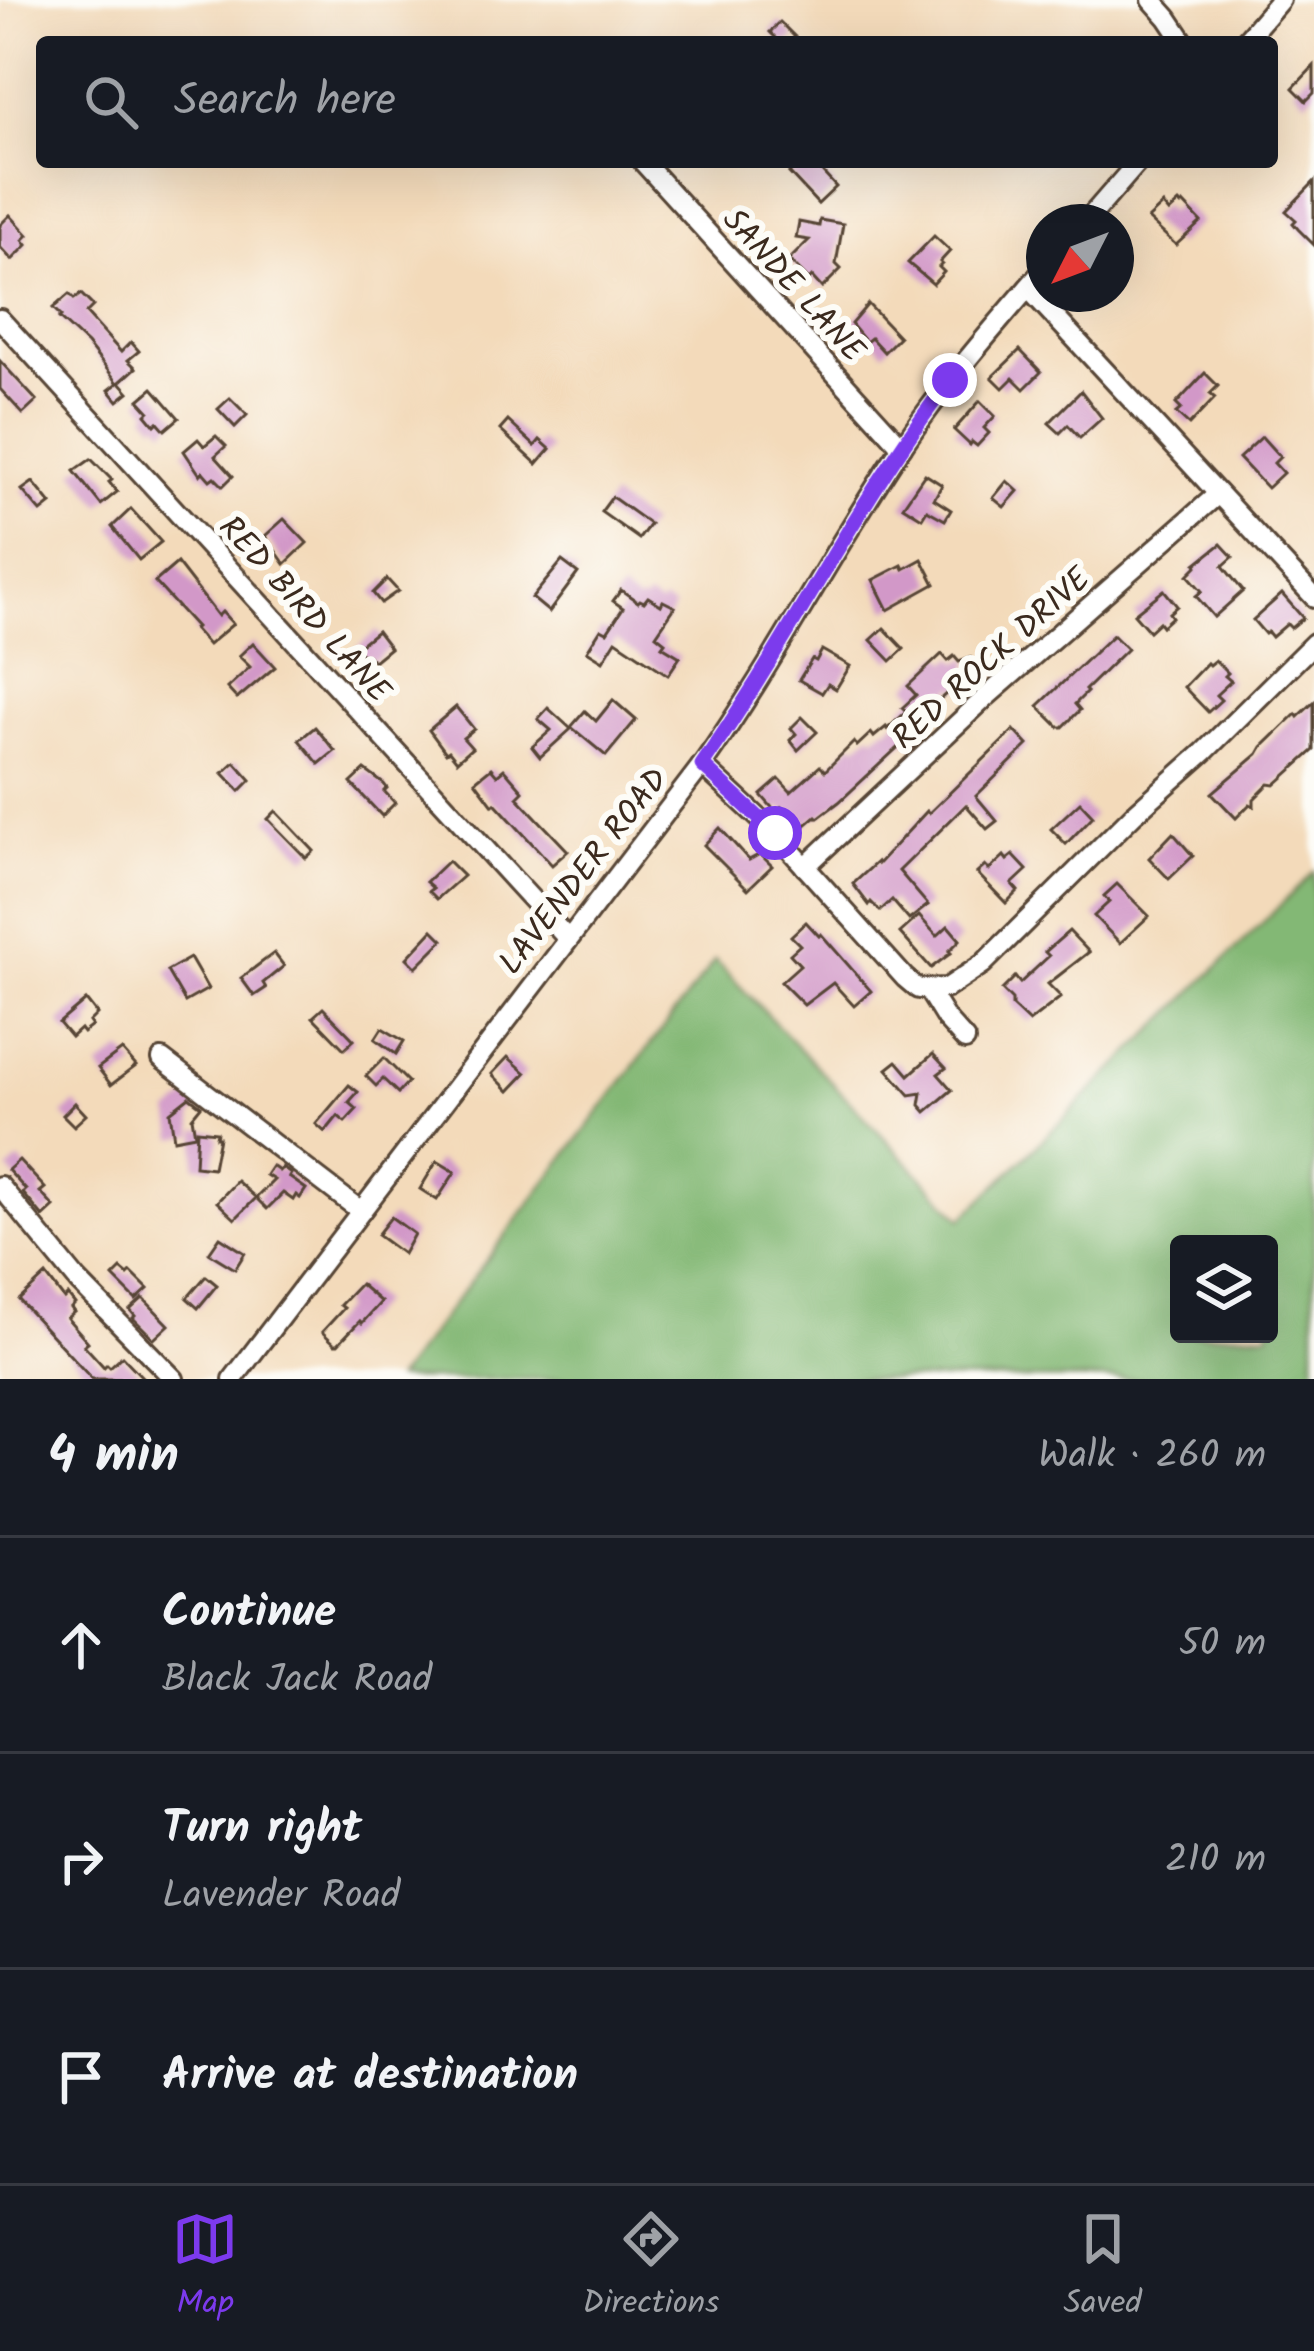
<!DOCTYPE html>
<meta charset="utf-8">
<style>
body{margin:0;font-family:Kalam,sans-serif;background:#20242c;color:#f1f3f6}
.controls{position:absolute;right:36px;bottom:36px;display:grid;overflow:hidden;border-radius:12px;box-shadow:0 12px 48px #0002}
.controls button{width:108px;height:108px;display:grid;place-items:center;padding:0;border:0;border-bottom:3px solid #363941;background:#171b24;color:#f1f3f6;font:60px sans-serif}
.compass{position:absolute;left:1026px;top:204px;width:108px;height:108px;border-radius:50%;background:#171b24;box-shadow:0 12px 48px #0002;rotate:228deg}
.stop{position:absolute;width:36px;height:36px;margin:-27px;border:9px solid #7c3aed;border-radius:50%;background:#fff}
.stop.end{background:#7c3aed;border-color:#fff;box-shadow:0 3px 12px #0008}
.list{margin:0;padding:0;list-style:none}
h2{display:flex;justify-content:space-between;align-items:center;height:156px;margin:0;padding:0 48px;font-size:51px}
h2 small{font-size:39px;font-weight:400;color:#9ea1a6}
.list li{display:grid;grid-template-columns:78px 1fr auto;gap:36px;align-items:center;box-sizing:border-box;height:216px;padding:0 48px;border-top:3px solid #363941}
.list b{display:block;font-size:45px;white-space:nowrap}
.list p{margin:0;font-size:39px;white-space:nowrap;color:#9ea1a6}
.list em{font-size:39px;font-style:normal;color:#9ea1a6}
.icon{flex:none;width:66px;height:66px;fill:none;stroke:currentColor;stroke-width:2;stroke-linecap:round;stroke-linejoin:round}
.map{position:relative;flex:none;width:1314px;height:1379px;overflow:hidden}
.search{position:absolute;background:#171b24;box-shadow:0 12px 48px #0002;left:36px;right:36px;top:36px;height:132px;display:flex;align-items:center;gap:30px;box-sizing:border-box;padding:0 42px;border-radius:12px;color:#9ea1a6;font-size:45px}
.sheet{height:804px;background:#171b24}
nav{display:flex;justify-content:space-around;align-items:center;box-sizing:border-box;height:168px;border-top:3px solid #363941;background:#171b24;font-size:33px;color:#9ea1a6}
nav a{display:grid;justify-items:center;gap:6px}
nav .on{color:#7c3aed}
.map>svg:first-child{display:block}
.forest{fill:#83b874;stroke:#5f7149;stroke-width:3;fill-rule:evenodd}
.building{fill:#d298c8}
.lines{fill:none;stroke-linecap:round;stroke-linejoin:round}
.minor-casing{stroke:#574435;stroke-width:24}
.minor{stroke:#fff;stroke-width:18}
.route{stroke:#7c3aed;stroke-width:15}
.labels{text-anchor:middle;stroke-width:12;stroke-linejoin:round;paint-order:stroke}
.street-label{font-size:33px;fill:#3b2a1e;stroke:#fdfcf7}
</style>
<div class="map">
<svg width="1314" height="1379" viewBox="0 0 1314 1379">
<rect width="100%" height="100%" fill="#fdfcf7"/>
<filter id="ink" filterUnits="userSpaceOnUse"><feTurbulence type="fractalNoise" baseFrequency=".00833" numOctaves="2"/><feDisplacementMap in="SourceGraphic" scale="24" xChannelSelector="R" yChannelSelector="G"/><feConvolveMatrix kernelMatrix="1 2 1 2 8 2 1 2 1" color-interpolation-filters="sRGB"/></filter>
<filter id="wash" filterUnits="userSpaceOnUse"><feTurbulence type="fractalNoise" baseFrequency=".004" numOctaves="4" result="noise"/><feDisplacementMap in="SourceGraphic" scale="48" xChannelSelector="R" yChannelSelector="G"/><feGaussianBlur stdDeviation="2.7" result="paint"/><feColorMatrix in="noise" values="0 0 0 0 0 0 0 0 0 0 0 0 0 0 0 0 0 1.4 0 .05"/><feComposite in="paint" operator="in"/></filter>
<g filter="url(#wash)">
<rect width="100%" height="100%" fill="#f3daba"/>
<path class="forest" d="M1314,872V1379H396L715,960L962,1219ZM1179,1244H1269V1334H1179Z"/>
<g id="blocks">
<g class="building">
<polygon points="780,22 795,37 789,42 780,42 770,32"/>
<polygon points="1314,66 1314,93 1306,101 1293,88"/>
<polygon points="800,162 813,162 836,187 818,204 789,173"/>
<polygon points="1314,182 1314,245 1298,229 1293,223 1296,220 1286,211"/>
<polygon points="1179,203 1181,205 1183,203 1201,222 1176,245 1148,219 1163,205 1169,212"/>
<polygon points="10,215 28,235 23,240 27,245 12,260 0,247 0,225"/>
<polygon points="820,220 843,224 836,264 841,269 822,288 812,277 809,280 789,260 809,240 796,238 799,222 819,226"/>
<polygon points="934,236 950,251 940,262 942,264 939,267 944,272 933,284 908,263"/>
<polygon points="69,294 74,299 81,294 93,306 86,313 121,352 131,342 139,351 128,360 136,368 120,382 129,392 118,401 109,390 118,383 87,344 59,318 61,316 53,308"/>
<polygon points="868,304 899,337 884,352 871,338 866,342 851,324"/>
<polygon points="1020,350 1041,372 1024,389 1013,378 1003,388 992,377"/>
<polygon points="0,361 37,401 23,414 0,389"/>
<polygon points="1205,373 1218,386 1210,394 1215,398 1189,425 1176,413 1181,409 1176,404"/>
<polygon points="153,388 179,418 165,430 158,422 155,425 146,414 149,411 139,400"/>
<polygon points="1081,391 1102,418 1080,438 1068,425 1060,433 1049,423"/>
<polygon points="230,398 247,415 235,427 218,409"/>
<polygon points="980,401 995,416 984,428 989,433 977,446 972,442 970,445 954,430"/>
<polygon points="508,421 535,446 540,440 550,449 537,464 500,430"/>
<polygon points="216,436 226,446 215,456 233,476 223,486 214,477 210,480 203,472 200,475 184,451 198,439 204,446"/>
<polygon points="1262,437 1280,457 1274,463 1283,473 1267,488 1239,458"/>
<polygon points="91,459 112,480 109,482 117,492 101,505 74,471"/>
<polygon points="925,474 942,485 934,499 951,510 945,520 927,510 922,518 903,506"/>
<polygon points="1007,481 1018,491 1004,507 993,498"/>
<polygon points="33,482 51,504 41,512 22,490"/>
<polygon points="612,497 650,524 639,539 601,512"/>
<polygon points="131,509 161,542 139,560 112,527"/>
<polygon points="284,519 307,543 285,564 265,536"/>
<polygon points="1221,544 1233,557 1223,566 1243,591 1214,617 1196,596 1202,591 1188,575 1197,566 1196,564"/>
<polygon points="922,559 935,584 888,610 873,580 902,565 904,569"/>
<polygon points="562,561 578,573 549,612 532,598"/>
<polygon points="177,563 218,616 222,612 233,624 208,645 194,629 196,627 155,582"/>
<polygon points="387,579 398,591 381,603 373,593"/>
<polygon points="621,590 638,602 640,600 644,602 648,597 661,605 663,601 675,607 656,635 665,642 662,646 680,657 668,675 616,640 603,661 587,651 601,629 607,632 623,608 613,601"/>
<polygon points="1164,590 1177,606 1169,613 1172,617 1162,626 1159,622 1149,631 1134,614"/>
<polygon points="1282,594 1303,618 1291,628 1287,624 1272,637 1268,632 1265,634 1253,620"/>
<polygon points="884,628 904,649 891,661 871,640"/>
<polygon points="377,631 390,648 374,661 368,656 365,658 357,647"/>
<polygon points="1113,635 1127,649 1085,690 1087,692 1075,704 1080,710 1063,727 1059,727 1038,706"/>
<polygon points="253,643 275,667 237,699 227,688 250,667 239,656"/>
<polygon points="822,650 850,666 836,689 828,684 822,693 799,680 812,659 816,661"/>
<polygon points="942,654 948,661 954,656 959,662 970,658 967,671 972,677 958,690 955,686 931,707 935,711 924,724 927,727 920,733 924,737 914,747 907,739 839,802 818,818 816,816 801,829 781,807 776,812 761,795 779,779 791,792 820,766 825,771 854,742 857,746 871,733 874,737 886,727 887,729 906,712 902,708 916,695 908,686"/>
<polygon points="1215,660 1228,673 1225,676 1231,681 1216,695 1221,700 1208,712 1184,687 1207,663 1209,665"/>
<polygon points="613,700 636,720 606,756 571,727 585,711 596,721"/>
<polygon points="1314,702 1314,750 1275,785 1269,784 1254,799 1254,806 1250,804 1236,818 1212,793 1258,754 1262,747 1296,714 1298,717"/>
<polygon points="456,707 474,729 463,738 472,748 457,761 449,751 446,753 429,730"/>
<polygon points="548,708 571,729 540,757 532,747 551,730 538,719"/>
<polygon points="802,717 817,732 798,750 790,740 796,734 791,728"/>
<polygon points="315,727 335,751 319,764 299,740"/>
<polygon points="1014,730 1028,745 976,796 997,821 987,829 966,805 899,871 928,905 909,920 892,900 880,911 871,902 869,905 853,884 877,862 878,864 927,811 929,813"/>
<polygon points="235,762 251,780 240,791 223,773"/>
<polygon points="491,768 497,775 504,769 523,791 517,797 568,851 552,865 495,803 493,805 475,781"/>
<polygon points="365,770 384,784 387,788 384,791 395,803 382,816 351,783"/>
<polygon points="1080,802 1093,816 1066,844 1051,829"/>
<polygon points="276,811 314,851 306,858 268,819"/>
<polygon points="720,828 749,860 760,854 772,866 748,889 704,845"/>
<polygon points="1173,833 1193,856 1169,879 1149,858"/>
<polygon points="1013,855 1027,870 1012,884 1018,891 1006,903 977,873 985,866 989,870 1004,856 1007,860"/>
<polygon points="448,861 463,876 437,899 429,891 433,888 426,882"/>
<polygon points="1117,884 1149,916 1120,943 1094,916 1109,902 1104,896"/>
<polygon points="919,916 937,936 948,926 960,940 949,951 951,953 931,968 900,933"/>
<polygon points="806,922 819,936 821,934 871,991 854,1006 833,983 804,1005 781,982 800,965 790,954 800,945 791,936"/>
<polygon points="433,930 443,940 416,967 407,958"/>
<polygon points="1069,931 1089,952 1048,984 1061,997 1029,1022 1012,1006 1012,1000 1002,990 1015,977 1020,983 1049,956 1045,952"/>
<polygon points="274,953 284,966 263,983 266,988 254,996 241,978"/>
<polygon points="190,958 208,989 185,1002 167,971"/>
<polygon points="86,1000 97,1014 89,1022 92,1026 83,1033 80,1029 71,1037 59,1023"/>
<polygon points="323,1008 354,1040 344,1049 313,1017"/>
<polygon points="382,1028 404,1041 396,1054 375,1039"/>
<polygon points="122,1050 136,1066 111,1085 98,1068"/>
<polygon points="933,1054 946,1068 938,1074 952,1090 926,1112 920,1105 922,1093 910,1095 887,1069 897,1061 909,1075"/>
<polygon points="508,1057 526,1073 509,1091 492,1074"/>
<polygon points="384,1058 408,1082 398,1093 383,1079 376,1086 366,1076"/>
<polygon points="349,1085 358,1092 349,1102 357,1109 345,1122 338,1116 325,1132 316,1124"/>
<polygon points="189,1097 201,1106 192,1117 195,1135 174,1139 170,1112"/>
<polygon points="75,1103 86,1115 74,1126 63,1115"/>
<polygon points="197,1130 217,1132 216,1137 219,1137 213,1168 195,1166"/>
<polygon points="19,1160 45,1188 40,1192 54,1207 43,1217 23,1193 26,1190 8,1170"/>
<polygon points="437,1161 455,1172 437,1200 420,1189"/>
<polygon points="272,1166 279,1171 282,1168 291,1174 289,1177 306,1189 300,1198 296,1195 293,1200 283,1193 267,1209 256,1198 274,1180 266,1175"/>
<polygon points="237,1181 256,1198 235,1219 217,1202"/>
<polygon points="391,1217 414,1234 403,1254 377,1235"/>
<polygon points="220,1237 245,1253 235,1269 209,1253"/>
<polygon points="121,1269 128,1275 131,1272 148,1289 136,1300 113,1277"/>
<polygon points="46,1275 64,1299 68,1295 75,1304 71,1308 74,1312 67,1318 88,1342 84,1345 104,1367 107,1364 110,1367 122,1356 144,1379 92,1379 19,1300"/>
<polygon points="206,1276 217,1285 198,1308 187,1298"/>
<polygon points="360,1284 381,1302 362,1323 360,1321 338,1344 335,1344 322,1332 344,1308 340,1305"/>
<polygon points="143,1298 169,1325 154,1339 133,1318 135,1316 130,1310"/>
</g>
</g>
</g>
<g filter="url(#ink)">
<use href="#blocks" fill-opacity="0" stroke="#574435" stroke-width="3"/>
<g class="lines">
<defs>
<g id="minor">
<polyline points="1152,0 1168,18 1184,42"/>
<polyline points="1244,42 1280,0"/>
<polyline points="643,162 902,447"/>
<polyline points="1086,222 1138,162"/>
<polyline points="1028,288 1314,597"/>
<polyline points="0,319 567,938"/>
<polyline points="702,765 775,833 905,978 918,989 947,988 983,964 1133,815 1204,752 1314,643"/>
<polyline points="805,867 985,698 1218,494"/>
<polyline points="928,990 946,1019 965,1040"/>
<polyline points="162,1059 361,1211"/>
<polyline points="0,1186 78,1281 174,1379"/>
<path d="M233,1379L702,765C774,663 832,551 901,448C944,384 994,327 1044,269"/>
</g>
</defs>
<use href="#minor" class="minor-casing"/>
<use href="#minor" class="minor"/>
</g>
</g>
<g class="lines" filter="url(#ink)">
<path class="route" d="M775,833L702,765C790,640 857,501 950,380"/>
</g>
<g class="labels">
<g class="street-label">
<text transform="translate(795 284) rotate(48)" y="12">SANDE LANE</text>
<text transform="translate(306 608) rotate(48)" y="12">RED BIRD LANE</text>
<text transform="translate(990 657) rotate(-42)" y="12">RED ROCK DRIVE</text>
<text transform="translate(582 870) rotate(-52)" y="12">LAVENDER ROAD</text>
</g>
</g>
</svg>
<div class="controls">
<button><svg class="icon" aria-label="layers" viewBox="0 0 24 24"><path d="M12 4l9 5-9 5-9-5zM3 14l9 5 9-5"/></svg></button>
</div>
<svg class="compass" viewBox="-18 -18 36 36"><path d="M0-13l5 13h-10z" fill="#e53935"/><path d="M0 13l5-13h-10z" fill="#9ea1a6"/></svg>
<div class="stop" style="left:775px;top:833px"></div>
<div class="stop end" style="left:950px;top:380px"></div>
<div class="search"><svg class="icon" aria-label="search" viewBox="0 0 24 24"><circle cx="10" cy="10" r="6"/><path d="M15 15l6 6"/></svg>Search here</div>
</div>
<section class="sheet">
<h2>4 min<small>Walk · 260 m</small></h2>
<ul class="list">
<li><svg class="icon" aria-label="ahead" viewBox="0 0 24 24"><path d="M12 20V5M6 11l6-6 6 6"/></svg><div><b>Continue</b><p>Black Jack Road</p></div><em>50 m</em></li>
<li><svg class="icon" aria-label="right" viewBox="0 0 24 24"><path d="M7 20v-9h11M14 6l5 5-5 5"/></svg><div><b>Turn right</b><p>Lavender Road</p></div><em>210 m</em></li>
<li><svg class="icon" aria-label="arrive" viewBox="0 0 24 24"><path d="M6 21V4h12l-3 4 3 4H6"/></svg><div><b>Arrive at destination</b></div></li>
</ul>
</section>
<nav>
<a class="on"><svg class="icon" aria-label="map" viewBox="0 0 24 24"><path d="M3 6l6-2 6 2 6-2v14l-6 2-6-2-6 2zM9 4v14M15 6v14"/></svg>Map</a>
<a><svg class="icon" aria-label="directions" viewBox="0 0 24 24"><path d="M12 3l9 9-9 9-9-9zM9 14v-3h6M13 9l2 2-2 2"/></svg>Directions</a>
<a><svg class="icon" aria-label="saved" viewBox="0 0 24 24"><path d="M7 4h10v16l-5-4-5 4z"/></svg>Saved</a>
</nav>
